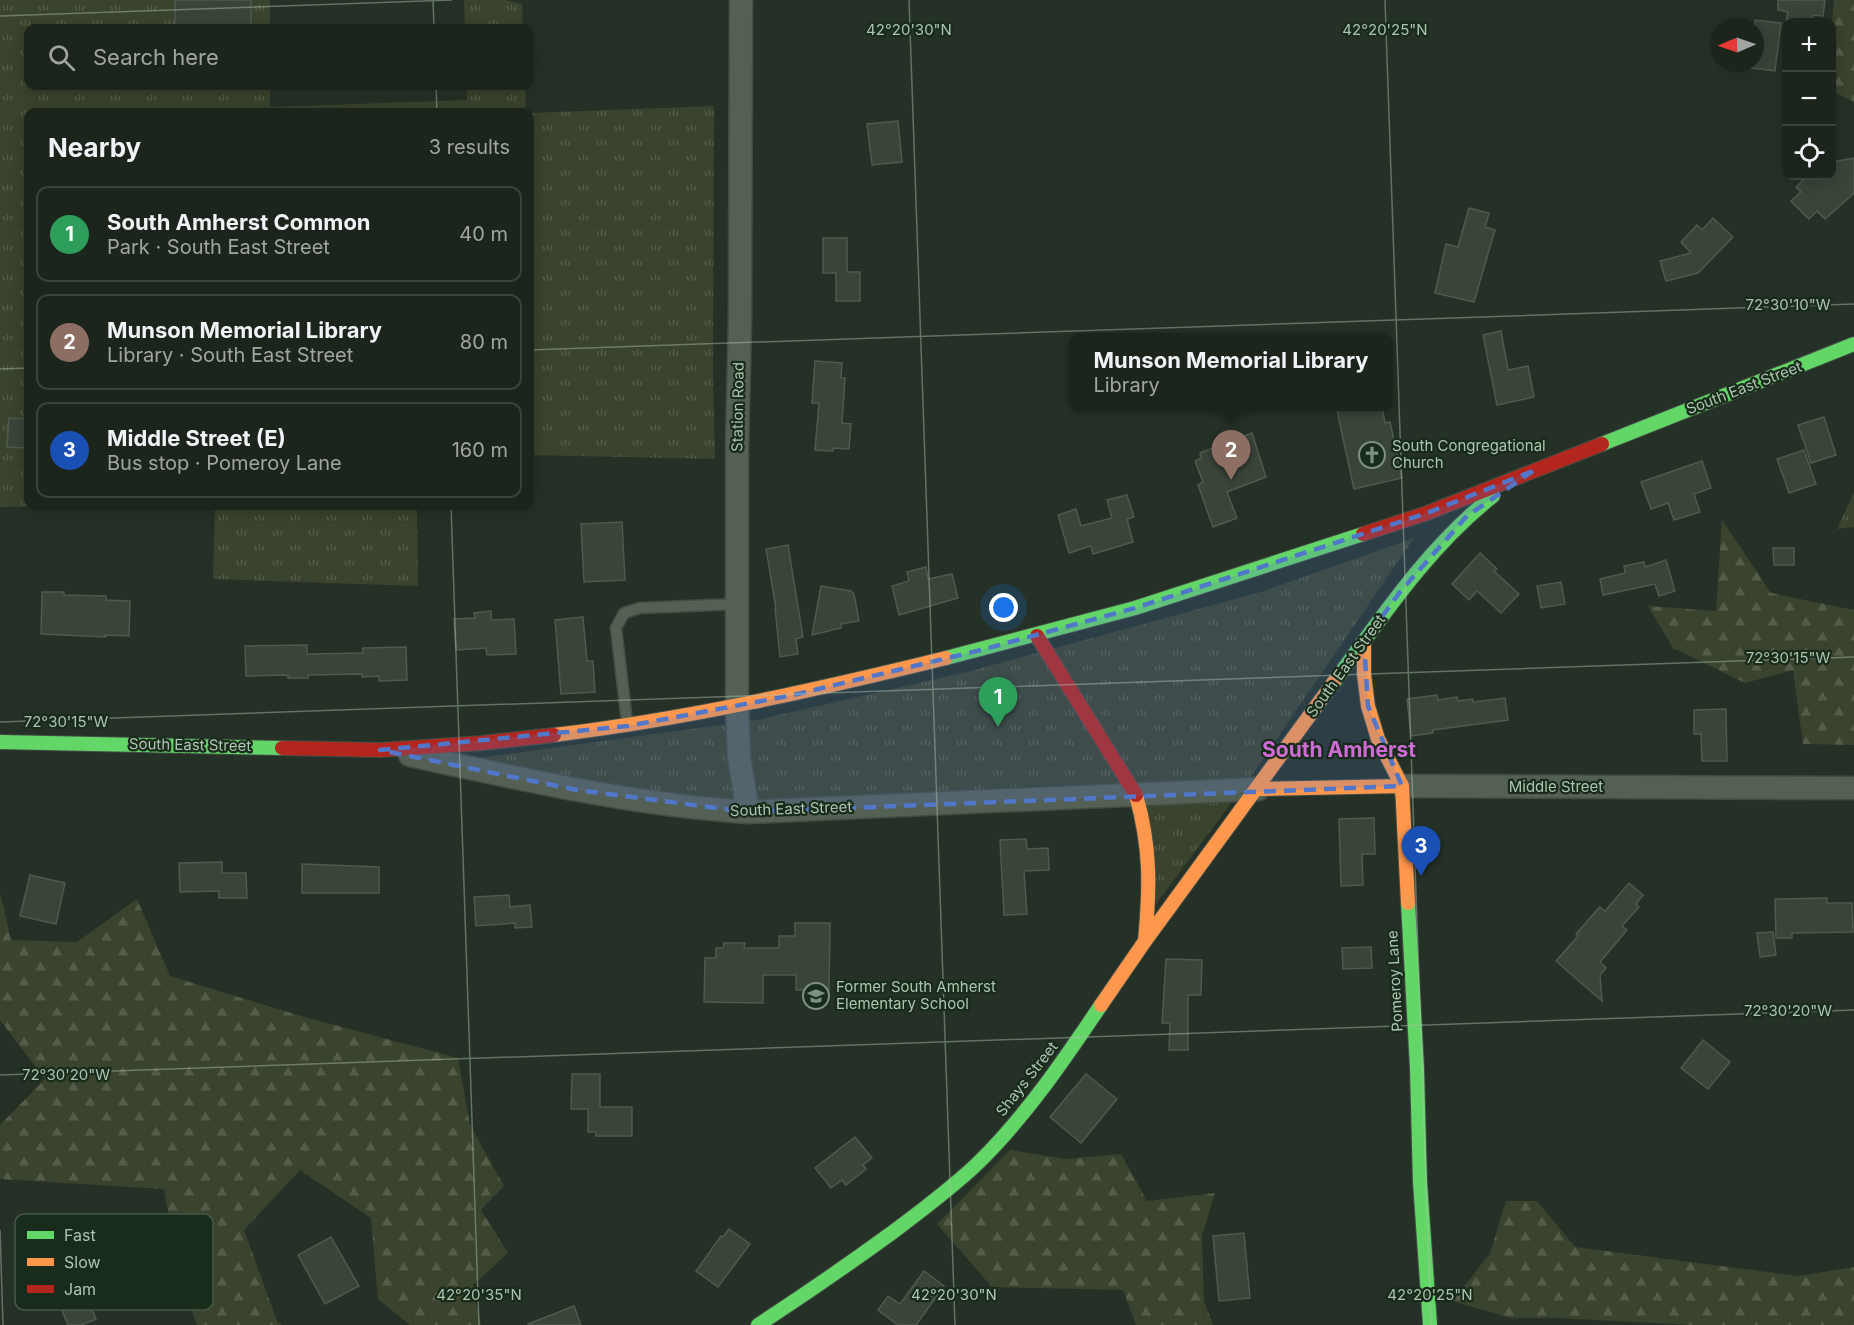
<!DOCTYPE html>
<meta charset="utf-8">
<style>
body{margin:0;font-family:Inter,sans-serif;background:#252d25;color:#f1f3f6}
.controls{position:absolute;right:18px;top:18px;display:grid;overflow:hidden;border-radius:12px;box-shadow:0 3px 15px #0003}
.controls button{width:54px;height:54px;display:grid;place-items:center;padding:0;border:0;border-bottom:2px solid #3a423b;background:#1c251c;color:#f1f3f6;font:30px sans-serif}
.compass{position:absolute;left:1710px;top:18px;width:54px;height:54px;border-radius:50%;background:#1c251c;box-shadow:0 3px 15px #0003;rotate:268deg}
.you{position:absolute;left:1004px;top:608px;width:21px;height:21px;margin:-15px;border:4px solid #fff;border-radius:50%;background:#1a73e8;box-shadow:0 0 0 9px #1a73e833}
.badge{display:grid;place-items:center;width:39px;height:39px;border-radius:50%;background:#7e9180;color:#fff;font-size:20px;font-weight:700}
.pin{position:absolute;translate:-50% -50px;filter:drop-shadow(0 2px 3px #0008)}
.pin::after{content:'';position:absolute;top:32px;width:21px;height:18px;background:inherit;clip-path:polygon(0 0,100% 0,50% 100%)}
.popup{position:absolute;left:1069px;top:333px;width:324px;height:78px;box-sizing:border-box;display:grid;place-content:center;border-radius:12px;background:#1c251c;filter:drop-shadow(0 2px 4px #0005);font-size:20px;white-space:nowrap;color:#a0a5a3}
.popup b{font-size:22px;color:#f1f3f6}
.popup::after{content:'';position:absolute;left:50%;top:100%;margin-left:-12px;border:12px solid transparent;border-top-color:#1c251c}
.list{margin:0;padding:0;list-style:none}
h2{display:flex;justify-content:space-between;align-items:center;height:78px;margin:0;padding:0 24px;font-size:26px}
h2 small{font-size:20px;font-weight:400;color:#a0a5a3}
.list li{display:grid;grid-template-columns:39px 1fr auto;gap:18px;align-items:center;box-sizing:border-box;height:96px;margin:0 12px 12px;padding:0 12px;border:2px solid #3a423b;border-radius:12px}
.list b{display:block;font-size:22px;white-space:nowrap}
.list p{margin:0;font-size:20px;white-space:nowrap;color:#a0a5a3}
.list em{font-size:20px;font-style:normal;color:#a0a5a3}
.icon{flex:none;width:33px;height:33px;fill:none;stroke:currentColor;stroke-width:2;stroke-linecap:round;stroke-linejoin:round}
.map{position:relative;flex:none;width:1854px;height:1325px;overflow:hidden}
.search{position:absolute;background:#1c251c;box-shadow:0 3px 15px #0003;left:24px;top:24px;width:510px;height:66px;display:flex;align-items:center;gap:15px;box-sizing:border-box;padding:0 21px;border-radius:12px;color:#a0a5a3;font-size:22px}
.panel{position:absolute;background:#1c251c;box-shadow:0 3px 15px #0003;left:24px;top:108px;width:510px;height:402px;border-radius:12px}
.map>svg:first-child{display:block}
.forest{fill:url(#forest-firs)}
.park{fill:url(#park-tufts)}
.building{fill:#3a453a;stroke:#4d5a4d;stroke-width:1.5}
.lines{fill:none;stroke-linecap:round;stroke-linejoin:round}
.lane-casing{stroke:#434c43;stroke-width:13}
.street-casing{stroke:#434c43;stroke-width:25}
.fast-casing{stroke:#424e44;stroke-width:16}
.slow-casing{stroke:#424e44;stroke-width:16}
.jam-casing{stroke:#424e44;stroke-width:16}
.lane{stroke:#556055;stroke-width:10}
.street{stroke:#556055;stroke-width:22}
.fast{stroke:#63d668;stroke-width:14}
.slow{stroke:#ff974d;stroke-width:14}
.jam{stroke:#b3261e;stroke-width:14}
.marked{fill:#5077ca;fill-opacity:0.2;stroke:#5077ca;stroke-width:4.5;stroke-dasharray:12 8;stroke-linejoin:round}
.ticks{fill:none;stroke:#aec4b0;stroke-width:1.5;stroke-opacity:0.45}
.labels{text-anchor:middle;stroke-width:4.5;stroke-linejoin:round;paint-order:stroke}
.street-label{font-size:15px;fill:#aec4b0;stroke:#192b1a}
.poi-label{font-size:15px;fill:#aec4b0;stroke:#192b1a;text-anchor:start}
.district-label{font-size:21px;font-weight:bold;fill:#ce6bd6;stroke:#192b1a}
.key{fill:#192b1a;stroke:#465947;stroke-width:1.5}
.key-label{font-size:16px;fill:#aec4b0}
.ticks-label{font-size:15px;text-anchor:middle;fill:#aec4b0;stroke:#192b1a;stroke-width:4.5;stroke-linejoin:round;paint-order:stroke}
</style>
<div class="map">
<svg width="1854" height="1325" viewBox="0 0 1854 1325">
<defs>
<pattern id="forest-firs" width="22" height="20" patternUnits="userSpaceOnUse" patternTransform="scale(1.5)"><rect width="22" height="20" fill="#3a432d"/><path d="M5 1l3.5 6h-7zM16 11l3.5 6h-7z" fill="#545c49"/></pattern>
<pattern id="park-tufts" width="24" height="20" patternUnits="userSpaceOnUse" patternTransform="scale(1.5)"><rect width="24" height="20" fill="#3a432d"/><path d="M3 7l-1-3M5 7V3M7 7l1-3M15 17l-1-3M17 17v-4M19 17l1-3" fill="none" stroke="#545c49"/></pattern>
</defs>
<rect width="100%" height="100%" fill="#253126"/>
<g class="forest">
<polygon points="1834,0 1854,0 1854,102 1832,91 1832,23"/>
<polygon points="1722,520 1771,593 1854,610 1854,745 1803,744 1793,670 1745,683 1673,648 1648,606 1716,611"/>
<polygon points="0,892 11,940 77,942 137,899 170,976 301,1016 458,1058 470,1125 504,1186 481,1210 508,1253 473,1285 481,1325 410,1325 378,1299 371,1218 300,1170 244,1230 277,1321 282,1325 197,1325 179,1275 164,1189 0,1179 0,1125 45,1079 0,1020"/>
<polygon points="1010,1150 1066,1159 1121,1154 1147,1201 1215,1193 1202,1236 1204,1301 1213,1325 1136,1325 1123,1290 992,1287 937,1224"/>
<polygon points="1506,1201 1537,1201 1575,1247 1798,1276 1854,1267 1854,1325 1692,1325 1558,1318 1510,1318 1453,1301 1490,1253"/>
</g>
<g class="park">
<polygon points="0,0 270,0 270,28 28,28 28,86 270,86 270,107 467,100 467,86 525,86 526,112 28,112 28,506 101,506 0,507"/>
<polygon points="464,0 505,0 522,4 523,28 465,28"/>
<polygon points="714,106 713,378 715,459 530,455 530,113"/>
<polygon points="1854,492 1854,527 1837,529"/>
<polygon points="215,506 417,506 418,586 213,579"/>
<polygon points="1414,538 1250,778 1156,904 1143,782 994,788 745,806 485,763 479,758 757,720 967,672 1261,592"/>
</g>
<g class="building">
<rect x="175" y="0" width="76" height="28"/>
<polygon points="1778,0 1825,0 1823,16 1813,15 1812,22 1786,22 1788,12 1778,10"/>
<polygon points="1755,20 1781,23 1775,71 1752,68 1753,63 1755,63"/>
<polygon points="898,121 902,162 872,165 867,124"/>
<polygon points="1854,158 1854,193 1825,219 1817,211 1809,219 1791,201 1801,192 1796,187 1807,176 1832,176 1832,162"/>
<polygon points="1469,208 1489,213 1485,227 1495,230 1474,302 1435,293 1446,244 1458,247"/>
<polygon points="1713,218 1733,237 1698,273 1666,281 1660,261 1691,253 1681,242 1697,225 1702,230"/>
<polygon points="823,238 847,238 847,272 860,272 860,301 836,301 836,273 823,273"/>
<polygon points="1501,331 1508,370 1528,366 1534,397 1497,405 1483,335"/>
<polygon points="815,361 842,363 841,378 845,378 842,423 851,424 849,449 833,448 833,451 815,450 819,403 812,403"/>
<polygon points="1336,406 1382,406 1385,423 1390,422 1402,478 1354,489"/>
<polygon points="1824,417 1836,455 1811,463 1798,425"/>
<polygon points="9,418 28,419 28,448 7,447"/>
<polygon points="1252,433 1266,477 1227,492 1237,518 1213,527 1198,485 1203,482 1195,461 1201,458 1200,453"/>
<polygon points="1804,450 1816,484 1789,493 1777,459"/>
<polygon points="1702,461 1711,488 1694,494 1700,512 1674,520 1668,503 1651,509 1641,482"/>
<polygon points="1127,495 1134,517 1127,519 1133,542 1093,554 1091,546 1069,553 1058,515 1076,509 1081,526 1112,518 1107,500"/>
<polygon points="622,522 625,580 584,582 581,524"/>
<polygon points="788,545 803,637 796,639 798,654 780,657 775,608 776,608 766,549"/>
<polygon points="1773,548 1794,548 1794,565 1774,565"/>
<polygon points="1480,553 1497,569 1494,571 1519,594 1501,613 1477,591 1469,600 1452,584"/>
<polygon points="1666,560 1675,591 1659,596 1655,584 1603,595 1600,579 1625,573 1624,566 1644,562 1645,567"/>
<polygon points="926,567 928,579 952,574 958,598 899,615 892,586 909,581 907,572"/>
<polygon points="1561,582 1565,604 1541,608 1537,586"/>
<polygon points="821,586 851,591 854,594 859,621 841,624 841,628 812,635"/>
<polygon points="42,592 64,592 64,595 106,596 106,600 130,601 129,636 105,635 106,637 41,634"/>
<polygon points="491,611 491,620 514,619 516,654 487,655 486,648 456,650 454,619 475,618 474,613"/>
<polygon points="583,617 587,661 593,661 595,692 561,694 555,620"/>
<polygon points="307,645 307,654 363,653 363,648 406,647 407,680 379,681 379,676 362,677 362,674 308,675 308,678 288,678 288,675 246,676 245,646"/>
<polygon points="1437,695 1438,700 1457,697 1458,701 1473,699 1473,702 1505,698 1508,720 1433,730 1433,733 1411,736 1407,699"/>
<polygon points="1726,709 1727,761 1702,761 1701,734 1694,734 1694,710"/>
<polygon points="1374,818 1375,854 1362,854 1363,885 1341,886 1339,819"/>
<polygon points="1026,839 1027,849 1048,848 1049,870 1024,871 1027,914 1004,915 1000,840"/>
<polygon points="222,862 222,873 246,873 247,898 219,898 219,891 180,892 179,863"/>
<polygon points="302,864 379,867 379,893 302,893"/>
<polygon points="30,875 65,883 56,924 20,916"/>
<polygon points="1629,883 1643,895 1636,904 1639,907 1622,926 1627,930 1600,962 1606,968 1600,975 1602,1001 1556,961 1578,936 1576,934 1597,910 1600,907 1605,911"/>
<polygon points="509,895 510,907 530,905 532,927 515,928 515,923 476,926 474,897"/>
<polygon points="1827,898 1827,903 1852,903 1853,932 1792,933 1792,938 1776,938 1775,899"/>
<polygon points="795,923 830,923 829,990 796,990 796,975 763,975 763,1003 704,1002 705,958 716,958 716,948 723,948 724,943 745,943 744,948 779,948 779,936 795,936"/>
<polygon points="1773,932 1776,955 1760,957 1757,933"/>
<polygon points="1371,947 1372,968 1343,969 1342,948"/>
<polygon points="1166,959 1202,960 1201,995 1188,995 1188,1050 1169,1050 1170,1023 1162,1023"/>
<polygon points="1703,1040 1730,1062 1708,1089 1681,1068"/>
<polygon points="572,1074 600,1074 600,1107 632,1107 632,1136 596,1136 596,1132 588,1132 588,1109 571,1109"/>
<polygon points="1086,1074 1117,1099 1081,1143 1050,1117"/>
<polygon points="855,1137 872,1158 863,1165 866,1169 846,1185 842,1180 831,1188 815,1168"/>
<polygon points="729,1229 750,1244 718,1287 696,1271 721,1236 723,1237"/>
<polygon points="1244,1233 1250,1298 1219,1301 1213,1236"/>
<polygon points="62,1236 96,1319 81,1325 68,1325 60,1306 55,1308 48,1291 42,1288 36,1279 42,1260 39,1255 43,1253 40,1245"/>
<polygon points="331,1237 359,1286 325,1304 298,1255"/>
<polygon points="924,1271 944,1286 916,1325 898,1325 878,1310 888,1296 900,1304"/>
<polygon points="574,1306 581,1325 528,1325 528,1324"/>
</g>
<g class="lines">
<defs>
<polyline id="lane" points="627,722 616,628 624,613 640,608 738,604"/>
<g id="street">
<polyline points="741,0 740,319 737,449 737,705 739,757 748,812"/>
<path d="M410,755C521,779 634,805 748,812L1258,789"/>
<polyline points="1402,786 1854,788"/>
</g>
<g id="fast">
<polyline points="1602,444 1854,344"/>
<polyline points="946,658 1135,608 1363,534"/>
<path d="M1334,682C1382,617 1429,546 1493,496"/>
<polyline points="0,742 282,748"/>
<polyline points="1408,903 1417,1068 1420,1182 1430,1325"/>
<path d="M758,1325C804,1295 849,1264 893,1232C922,1210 952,1188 978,1163C1026,1116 1064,1060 1101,1005"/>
</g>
<g id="slow">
<polyline points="1364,642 1364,674 1368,706 1378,739 1402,786 1408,903"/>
<path d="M554,735C686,719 816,690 946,658"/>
<polyline points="1258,789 1402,786"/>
<path d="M1136,795C1151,848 1150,887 1145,941"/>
<polyline points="1101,1005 1145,941 1334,682"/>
</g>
<g id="jam">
<polyline points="1363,534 1427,513 1602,444"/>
<polyline points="1037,636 1136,795"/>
<polyline points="282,748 380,750 482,743 554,735"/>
</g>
</defs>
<use href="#lane" class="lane-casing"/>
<use href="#street" class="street-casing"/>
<use href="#fast" class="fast-casing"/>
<use href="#slow" class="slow-casing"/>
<use href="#jam" class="jam-casing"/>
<use href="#lane" class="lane"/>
<use href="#street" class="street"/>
<use href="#fast" class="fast"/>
<use href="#slow" class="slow"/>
<use href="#jam" class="jam"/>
</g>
<path class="marked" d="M1533,471L1467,516L1400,592L1364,642L1368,706L1402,786L748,812L577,790L380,750L628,726L793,695L981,650L1135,608L1427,513Z"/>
<path class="ticks" d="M433,0L434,28M909,0L955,1325M1385,0L1431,1325M0,16L452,0M436,86L437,112M530,350L1854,304M0,369L28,368M451,506L479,1325M0,722L1854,657M0,1075L1854,1010M0,1230L3,1325"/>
<defs>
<symbol id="church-ring" viewBox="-11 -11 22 22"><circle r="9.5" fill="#192b1a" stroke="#7e9180" stroke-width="1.5"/><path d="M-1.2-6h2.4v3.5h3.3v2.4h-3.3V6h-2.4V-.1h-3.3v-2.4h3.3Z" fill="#7e9180"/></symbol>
<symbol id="school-ring" viewBox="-11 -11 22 22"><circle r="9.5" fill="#192b1a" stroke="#7e9180" stroke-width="1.5"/><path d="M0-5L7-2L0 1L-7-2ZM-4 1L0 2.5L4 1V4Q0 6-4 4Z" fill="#7e9180"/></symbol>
</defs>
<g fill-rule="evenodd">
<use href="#church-ring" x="1357" y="440" width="30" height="30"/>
<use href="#school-ring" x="801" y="981" width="30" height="30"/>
</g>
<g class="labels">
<g class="street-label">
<text transform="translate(1744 388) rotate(-21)" y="5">South East Street</text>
<text transform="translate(738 407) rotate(-89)" y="5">Station Road</text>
<text transform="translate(1346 666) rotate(-54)" y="5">South East Street</text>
<text transform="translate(190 745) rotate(1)" y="5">South East Street</text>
<text x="1556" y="792">Middle Street</text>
<text transform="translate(791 809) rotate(-2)" y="5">South East Street</text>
<text transform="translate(1395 981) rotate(-93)" y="5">Pomeroy Lane</text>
<text transform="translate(1027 1079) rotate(-52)" y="5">Shays Street</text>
</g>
<g class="poi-label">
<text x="1392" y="451">South Congregational<tspan x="1392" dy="17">Church</tspan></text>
<text x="836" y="992">Former South Amherst<tspan x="836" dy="17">Elementary School</tspan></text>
</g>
<g class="district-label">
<text x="1339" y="757">South Amherst</text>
</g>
</g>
<rect x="15" y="1214" width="198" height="96" rx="9" class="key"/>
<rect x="27" y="1231" width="27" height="8" fill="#63d668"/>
<rect x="27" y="1258" width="27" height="8" fill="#ff974d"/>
<rect x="27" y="1285" width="27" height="8" fill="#b3261e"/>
<g class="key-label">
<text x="64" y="1241">Fast</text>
<text x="64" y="1268">Slow</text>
<text x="64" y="1295">Jam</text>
</g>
<g class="ticks-label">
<text x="909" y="35">42°20'30"N</text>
<text x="1385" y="35">42°20'25"N</text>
<text x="1788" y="310">72°30'10"W</text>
<text x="1788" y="663">72°30'15"W</text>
<text x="66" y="727">72°30'15"W</text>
<text x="1788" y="1016">72°30'20"W</text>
<text x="66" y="1080">72°30'20"W</text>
<text x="479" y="1300">42°20'35"N</text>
<text x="954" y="1300">42°20'30"N</text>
<text x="1430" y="1300">42°20'25"N</text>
</g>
</svg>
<div class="controls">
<button>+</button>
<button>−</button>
<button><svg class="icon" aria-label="locate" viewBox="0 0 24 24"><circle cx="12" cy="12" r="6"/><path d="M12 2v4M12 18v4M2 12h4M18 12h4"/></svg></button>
</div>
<svg class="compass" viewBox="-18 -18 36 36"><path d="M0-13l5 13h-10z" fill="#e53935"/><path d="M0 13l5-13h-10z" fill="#a0a5a3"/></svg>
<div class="you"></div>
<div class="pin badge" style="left:998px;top:727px;background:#2e9e5b">1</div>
<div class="pin badge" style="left:1231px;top:480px;background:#8d6e63">2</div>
<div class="popup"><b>Munson Memorial Library</b>Library</div>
<div class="pin badge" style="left:1421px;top:876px;background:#1a4fb4">3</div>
<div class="search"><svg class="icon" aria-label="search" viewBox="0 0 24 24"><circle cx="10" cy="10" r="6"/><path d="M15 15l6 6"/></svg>Search here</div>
<section class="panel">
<h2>Nearby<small>3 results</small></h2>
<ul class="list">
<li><span class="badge" style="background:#2e9e5b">1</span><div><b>South Amherst Common</b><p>Park · South East Street</p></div><em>40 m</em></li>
<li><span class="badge" style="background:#8d6e63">2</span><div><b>Munson Memorial Library</b><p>Library · South East Street</p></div><em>80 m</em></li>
<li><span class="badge" style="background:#1a4fb4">3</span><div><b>Middle Street (E)</b><p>Bus stop · Pomeroy Lane</p></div><em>160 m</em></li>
</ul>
</section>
</div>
